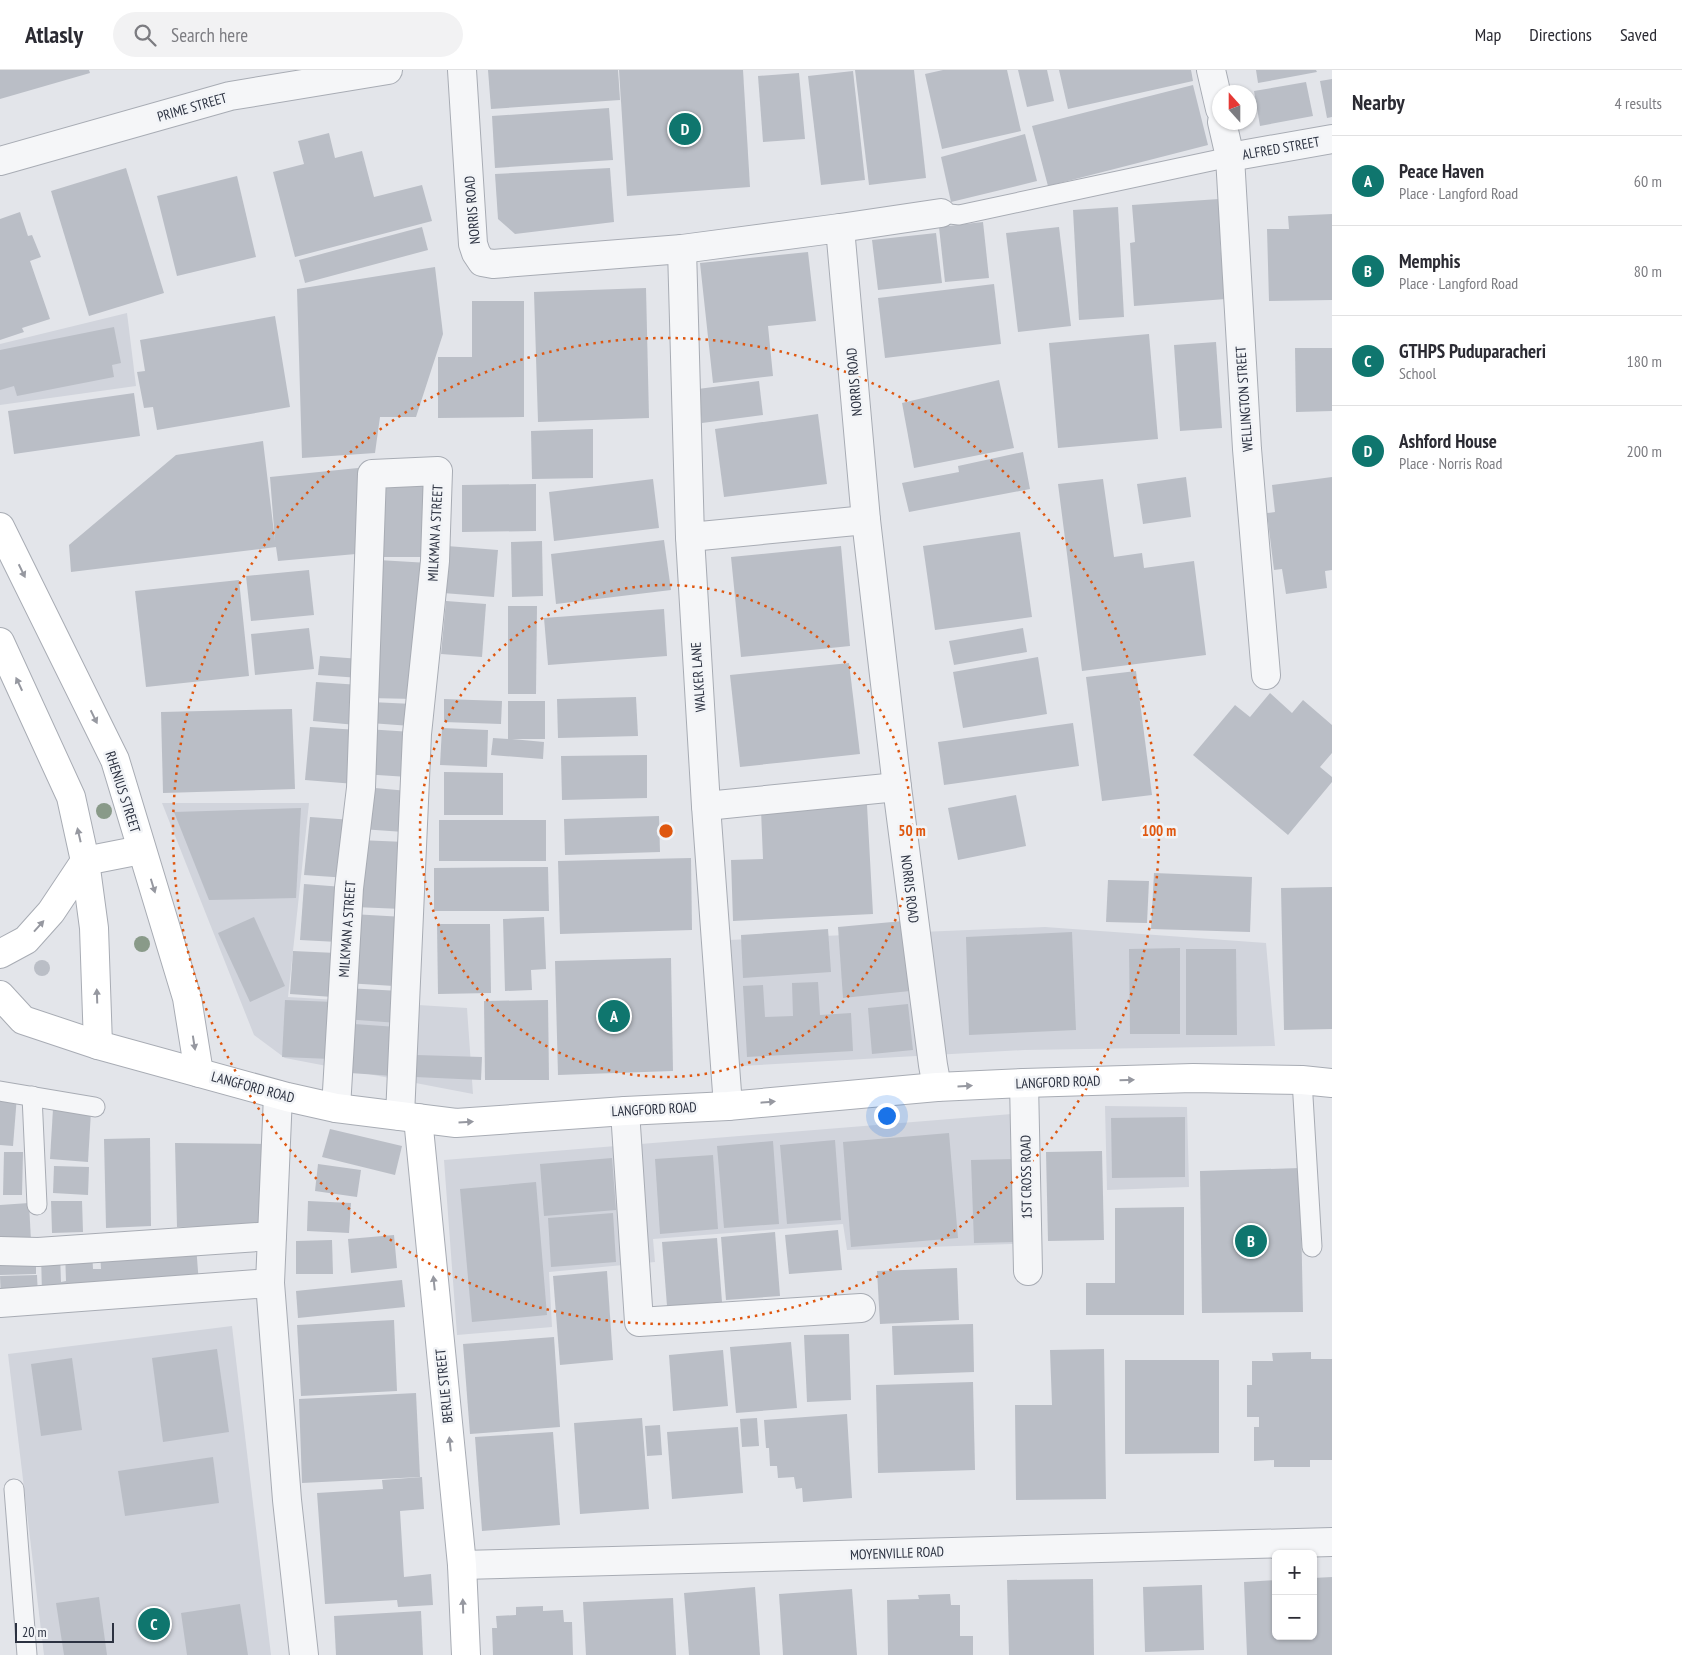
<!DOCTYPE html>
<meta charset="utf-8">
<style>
body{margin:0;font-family:"PT Sans Narrow",sans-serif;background:#f2f2f3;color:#2b2b33}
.controls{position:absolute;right:15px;bottom:15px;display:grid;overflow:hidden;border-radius:8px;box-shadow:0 1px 4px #0004}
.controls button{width:45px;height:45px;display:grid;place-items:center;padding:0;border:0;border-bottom:1px solid #e1e1e2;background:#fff;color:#2b2b33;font:25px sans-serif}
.compass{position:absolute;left:1212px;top:15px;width:45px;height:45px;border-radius:50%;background:#fff;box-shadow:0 1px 4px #0004;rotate:339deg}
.scale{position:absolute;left:15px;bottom:12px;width:99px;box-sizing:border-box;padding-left:5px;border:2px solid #2c3241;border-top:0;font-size:14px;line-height:18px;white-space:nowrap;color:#2c3241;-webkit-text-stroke:4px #f2f4f7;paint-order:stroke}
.you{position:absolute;left:886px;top:1045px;width:18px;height:18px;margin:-12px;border:4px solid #fff;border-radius:50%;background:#1a73e8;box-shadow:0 0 0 8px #1a73e833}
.badge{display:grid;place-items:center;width:32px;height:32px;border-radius:50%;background:#0f766e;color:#fff;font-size:16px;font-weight:700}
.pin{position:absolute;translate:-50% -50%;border:2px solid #fff;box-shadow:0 1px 5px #0006}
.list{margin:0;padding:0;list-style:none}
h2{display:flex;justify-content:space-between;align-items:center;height:65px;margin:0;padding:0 20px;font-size:21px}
h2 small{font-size:16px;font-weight:400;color:#7c7c81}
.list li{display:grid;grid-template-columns:32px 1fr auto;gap:15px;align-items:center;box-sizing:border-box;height:90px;padding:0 20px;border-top:1px solid #e1e1e2}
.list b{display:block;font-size:19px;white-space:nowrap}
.list p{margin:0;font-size:16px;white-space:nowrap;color:#7c7c81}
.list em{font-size:16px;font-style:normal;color:#7c7c81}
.icon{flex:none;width:28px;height:28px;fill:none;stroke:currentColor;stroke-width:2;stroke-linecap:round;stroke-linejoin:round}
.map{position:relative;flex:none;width:1332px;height:1585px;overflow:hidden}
header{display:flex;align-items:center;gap:30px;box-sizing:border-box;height:70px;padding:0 25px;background:#fff;border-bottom:1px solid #e1e1e2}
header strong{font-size:24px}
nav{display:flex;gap:28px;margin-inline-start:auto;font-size:18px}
.search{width:350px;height:45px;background:#f2f2f3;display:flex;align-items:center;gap:12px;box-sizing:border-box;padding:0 18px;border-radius:28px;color:#7c7c81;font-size:19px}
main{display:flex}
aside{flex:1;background:#fff}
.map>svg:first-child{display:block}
.built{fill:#d1d4dc}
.building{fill:#babec6}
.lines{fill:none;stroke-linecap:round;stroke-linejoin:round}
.lane-casing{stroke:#a8acb4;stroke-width:21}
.street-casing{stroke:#a8acb4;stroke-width:30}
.secondary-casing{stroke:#a8acb4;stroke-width:30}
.lane{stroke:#f5f6f8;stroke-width:19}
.street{stroke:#f5f6f8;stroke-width:28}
.secondary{stroke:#fff;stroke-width:28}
.tree{fill:#899a89}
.oneway{fill:#9698a0}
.ring{fill:none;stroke:#df570f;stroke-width:2.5;stroke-dasharray:2.5 5}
.labels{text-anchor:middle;stroke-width:5;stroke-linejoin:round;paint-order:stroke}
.street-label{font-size:14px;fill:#2c3241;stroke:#f2f4f7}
.centre{fill:#df570f;stroke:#f2f4f7;stroke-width:2.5}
.ring-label{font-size:15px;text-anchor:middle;font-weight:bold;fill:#df570f;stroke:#f2f4f7;stroke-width:5;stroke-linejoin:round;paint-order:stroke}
</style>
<header>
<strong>Atlasly</strong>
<div class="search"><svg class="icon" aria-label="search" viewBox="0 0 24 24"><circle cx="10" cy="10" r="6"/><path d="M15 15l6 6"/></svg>Search here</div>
<nav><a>Map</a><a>Directions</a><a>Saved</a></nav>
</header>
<main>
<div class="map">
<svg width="1332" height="1585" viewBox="0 0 1332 1585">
<rect width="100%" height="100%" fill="#e3e5ea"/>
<g class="built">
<polygon points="127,243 136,316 0,335 0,274"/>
<polygon points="162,733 309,733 288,927 467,938 473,1024 285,988 254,965"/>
<polygon points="1045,857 1266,873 1275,976 1024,980 740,996 728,870"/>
<polygon points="1105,1036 1187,1037 1189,1117 1107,1120"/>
<polygon points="1036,1042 1039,1173 847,1180 843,1154 653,1169 655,1192 549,1202 552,1257 457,1265 444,1090"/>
<polygon points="232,1256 271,1585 44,1585 8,1284"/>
</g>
<g class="building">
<polygon points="0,0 89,0 90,3 0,29"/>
<polygon points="488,0 618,0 620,30 491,39"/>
<polygon points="619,0 743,0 750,117 627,126"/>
<polygon points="855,0 914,0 926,108 869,115"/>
<polygon points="943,0 1007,0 1021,61 942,79 925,4"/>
<polygon points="1018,0 1047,0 1054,31 1027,37"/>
<polygon points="1059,0 1191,0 1193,11 1068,39"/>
<polygon points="1256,0 1316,0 1317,2 1258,13"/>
<polygon points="853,1 865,110 821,115 808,6"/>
<polygon points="799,3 805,69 763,72 758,6"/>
<polygon points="1332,9 1332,47 1327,48 1320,11"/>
<polygon points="1306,12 1313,46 1260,56 1254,21"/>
<polygon points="1193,15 1208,75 1048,116 1032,56"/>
<polygon points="609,38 613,90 495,98 492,46"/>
<polygon points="329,63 335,88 362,81 374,127 422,115 432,151 295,187 273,102 304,94 298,71"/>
<polygon points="1025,64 1037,111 951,132 941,87"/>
<polygon points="126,98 164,223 89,246 51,121"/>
<polygon points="610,98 614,152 515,164 498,149 495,104"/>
<polygon points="237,106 256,187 177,206 157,126"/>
<polygon points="1219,129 1222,173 1220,173 1222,194 1223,194 1226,229 1134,236 1130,173 1135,172 1132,135"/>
<polygon points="1118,137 1124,247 1079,250 1073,140"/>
<polygon points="20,142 28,166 32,165 41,187 30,191 50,249 22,258 24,262 0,270 0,149"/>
<polygon points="1332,144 1332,230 1269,231 1267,159 1289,159 1288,146"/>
<polygon points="983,152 989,208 945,212 939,157"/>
<polygon points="422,157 428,180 305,213 299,190"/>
<polygon points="1059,157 1071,256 1018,262 1006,163"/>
<polygon points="936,163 942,213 878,220 872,170"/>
<polygon points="808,182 816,251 768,256 773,306 713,313 700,193"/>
<polygon points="435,197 443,264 416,347 380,347 375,383 302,388 297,219"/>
<polygon points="994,214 1001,274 885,288 878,228"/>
<polygon points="646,218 649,348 538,352 534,222"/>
<polygon points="472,231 524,231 524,347 438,348 438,287 472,287"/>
<polygon points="275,246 290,337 157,360 153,337 144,338 137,302 145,301 140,270"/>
<polygon points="114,257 121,293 112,295 114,307 17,326 14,316 0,320 0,280"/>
<polygon points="1149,264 1158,369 1058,378 1049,273"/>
<polygon points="1216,272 1222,358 1180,361 1174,275"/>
<polygon points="1295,278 1332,278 1332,341 1296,342"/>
<polygon points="999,310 1014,378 914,398 902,333"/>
<polygon points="759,311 763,345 702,353 698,319"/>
<polygon points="134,323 140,366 14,384 8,341"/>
<polygon points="818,344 827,414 724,427 715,359"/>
<polygon points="593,359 593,408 532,409 531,361"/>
<polygon points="263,371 275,471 270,407 358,398 367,483 278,491 276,477 71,502 69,475 176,385"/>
<polygon points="1023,382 1030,419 909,442 902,413 959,402 958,396"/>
<polygon points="1186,407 1191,447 1143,454 1137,414"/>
<polygon points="1332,407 1332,500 1325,501 1327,518 1286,524 1282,499 1274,500 1267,443 1275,442 1272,415"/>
<polygon points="653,409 659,458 554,471 549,422"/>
<polygon points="1103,409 1114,487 1142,483 1144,498 1194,491 1206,585 1082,601 1058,414"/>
<polygon points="375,414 433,414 433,487 374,487"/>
<polygon points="536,414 536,461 462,462 462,415"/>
<polygon points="1020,462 1032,547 935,560 923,476"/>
<polygon points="664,470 671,520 556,534 551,484"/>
<polygon points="542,471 543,526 512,527 511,472"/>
<polygon points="447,476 498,480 494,527 443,523"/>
<polygon points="841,476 850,576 741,587 731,487"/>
<polygon points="378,490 429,493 415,629 369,628"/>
<polygon points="309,500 314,545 251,551 246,506"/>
<polygon points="239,510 249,606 146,617 135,521"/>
<polygon points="446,531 486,534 482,587 441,584"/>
<polygon points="508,536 537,536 536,624 508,624"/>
<polygon points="664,539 667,586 548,595 544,548"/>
<polygon points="309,558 314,599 255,605 251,564"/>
<polygon points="1023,558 1027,582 954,595 949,571"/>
<polygon points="320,586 361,589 360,608 318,605"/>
<polygon points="1038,587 1047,644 963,658 953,602"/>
<polygon points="849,593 860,684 740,697 730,605"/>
<polygon points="1136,601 1152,725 1102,731 1086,607"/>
<polygon points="316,612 360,615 356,655 313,651"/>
<polygon points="1270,623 1292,643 1303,630 1332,655 1332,683 1320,697 1332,707 1332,712 1288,765 1193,685 1235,635 1250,647"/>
<polygon points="636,627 638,666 558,668 557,629"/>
<polygon points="444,629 502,631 501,654 444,652"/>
<polygon points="508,631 545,631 545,669 512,669 544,672 543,689 491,685 493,668 508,669"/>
<polygon points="371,632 413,634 411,656 370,653"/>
<polygon points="292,639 295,719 163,723 161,642"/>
<polygon points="1073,653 1079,696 944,715 938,672"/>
<polygon points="310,657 359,660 355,714 305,710"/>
<polygon points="442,658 488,660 487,697 440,695"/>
<polygon points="366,659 412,662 408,707 362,704"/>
<polygon points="647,685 647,728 562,730 561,686"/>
<polygon points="444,702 503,703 503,745 444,745"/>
<polygon points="364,717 408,721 404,762 361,759"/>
<polygon points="1016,725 1026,776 958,790 948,738"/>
<polygon points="867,735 873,844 733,851 731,790 763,789 761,740"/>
<polygon points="301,738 296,828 209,830 174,742"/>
<polygon points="659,746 660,782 565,785 564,749"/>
<polygon points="310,747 353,750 348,808 304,805"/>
<rect x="439" y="750" width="107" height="41"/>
<polygon points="359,770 405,772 402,839 355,837"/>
<polygon points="691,788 692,860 560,864 558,791"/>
<polygon points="548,797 549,841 434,841 434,798"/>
<polygon points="1154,803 1252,807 1250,862 1151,859"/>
<polygon points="1108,810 1149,811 1147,853 1106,852"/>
<polygon points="304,814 343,817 338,872 300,870"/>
<polygon points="1332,817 1332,959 1284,960 1281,818"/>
<polygon points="352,844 404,847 394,916 346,913"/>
<polygon points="254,847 285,916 250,932 218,863"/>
<polygon points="544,847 546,899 531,900 532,920 505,921 503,849"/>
<polygon points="903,851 910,921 843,928 838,857"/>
<polygon points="437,854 490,854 491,923 438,924"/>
<polygon points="828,859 831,902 743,908 741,865"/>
<polygon points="1072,862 1076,960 969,965 966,867"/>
<polygon points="1180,878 1180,964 1130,964 1129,879"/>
<polygon points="1186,879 1236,879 1237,965 1186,965"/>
<polygon points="293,881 336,883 333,927 290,924"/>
<polygon points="671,888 673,1001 558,1005 555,891"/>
<circle cx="42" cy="898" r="8"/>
<polygon points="818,912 820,945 851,943 853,981 747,987 743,916 763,915 765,947 793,946 792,913"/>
<polygon points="346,918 400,921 398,953 344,949"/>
<polygon points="285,930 334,932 331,989 282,987"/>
<polygon points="548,930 549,1010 485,1010 484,931"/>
<polygon points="908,934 913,980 872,984 868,938"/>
<polygon points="354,954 397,957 393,1006 350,1003"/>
<polygon points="416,985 482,987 481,1010 415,1007"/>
<polygon points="0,1025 17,1026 13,1076 0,1075"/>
<polygon points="53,1039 91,1041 88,1092 50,1089"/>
<polygon points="1185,1047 1185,1107 1112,1108 1111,1048"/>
<polygon points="330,1059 402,1076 395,1105 322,1087"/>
<polygon points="949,1063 958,1168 851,1177 843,1072"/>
<polygon points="150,1068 151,1156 106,1158 104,1069"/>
<polygon points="835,1070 841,1150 787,1154 780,1075"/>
<polygon points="773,1071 779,1154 724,1158 717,1076"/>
<polygon points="175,1073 268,1074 265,1156 177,1157"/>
<polygon points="1102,1081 1104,1170 1048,1171 1046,1082"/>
<polygon points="4,1082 23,1082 22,1125 3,1125"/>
<polygon points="713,1085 718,1159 660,1164 655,1089"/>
<polygon points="612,1088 616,1140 544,1146 540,1094"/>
<polygon points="1014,1089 1016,1172 974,1173 971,1090"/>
<polygon points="318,1094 361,1100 357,1127 315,1121"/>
<polygon points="54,1096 89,1097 88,1125 53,1123"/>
<polygon points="1300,1098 1303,1242 1202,1243 1200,1101"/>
<polygon points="536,1112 547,1245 472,1252 460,1119"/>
<polygon points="51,1131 82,1131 83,1162 52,1163"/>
<polygon points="308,1131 351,1133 349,1163 307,1161"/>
<polygon points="29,1133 31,1171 0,1173 0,1135"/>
<polygon points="1184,1137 1184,1245 1086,1245 1086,1213 1115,1213 1115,1138"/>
<polygon points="613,1143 616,1192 551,1197 548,1148"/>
<polygon points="838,1160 842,1200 789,1204 785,1165"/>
<polygon points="775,1162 780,1226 726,1230 721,1167"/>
<polygon points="394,1165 397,1198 351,1203 348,1169"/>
<polygon points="717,1168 722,1232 667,1236 662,1172"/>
<polygon points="332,1170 333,1204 296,1204 296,1171"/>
<polygon points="196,1175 199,1214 42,1224 41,1184 60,1183 61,1212 66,1211 65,1181 92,1180 93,1199 101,1199 100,1182"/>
<polygon points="0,1186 36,1186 36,1204 0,1205"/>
<polygon points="957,1198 959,1250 880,1254 877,1201"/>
<polygon points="607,1201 613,1290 560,1295 553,1206"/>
<polygon points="37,1205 38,1227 1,1228 0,1206"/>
<polygon points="402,1210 405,1237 298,1248 296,1221"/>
<polygon points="394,1250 397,1321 301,1326 297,1255"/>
<polygon points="973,1254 974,1302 894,1305 892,1256"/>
<polygon points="849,1264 851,1330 807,1332 804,1265"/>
<polygon points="554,1267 560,1357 470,1364 463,1274"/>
<polygon points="791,1272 797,1338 736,1343 730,1277"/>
<polygon points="217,1279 229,1362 163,1372 152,1288"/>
<polygon points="1104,1279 1106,1429 1016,1430 1015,1335 1052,1335 1050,1280"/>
<polygon points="723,1280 728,1336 673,1341 669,1285"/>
<polygon points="1311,1282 1311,1289 1332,1289 1332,1390 1310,1390 1310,1397 1274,1397 1274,1390 1254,1391 1254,1357 1259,1357 1259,1347 1247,1347 1247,1315 1252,1315 1252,1291 1273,1291 1272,1283"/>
<polygon points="72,1288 82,1360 41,1366 31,1294"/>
<polygon points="1125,1290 1219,1290 1219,1383 1125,1384"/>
<polygon points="973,1312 975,1400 878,1403 876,1315"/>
<polygon points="416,1323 420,1407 302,1413 299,1329"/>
<polygon points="847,1344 852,1428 803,1432 802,1418 796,1419 794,1407 778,1408 777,1396 770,1396 769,1378 766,1378 764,1350"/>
<polygon points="642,1348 649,1439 580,1444 574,1353"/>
<polygon points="757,1348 759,1376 742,1377 740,1349"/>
<polygon points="660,1355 662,1385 647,1386 645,1356"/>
<polygon points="738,1357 743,1423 672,1429 667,1362"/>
<polygon points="553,1362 560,1455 482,1461 475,1367"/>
<polygon points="213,1387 219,1433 125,1446 118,1401"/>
<polygon points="422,1407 424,1439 400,1441 404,1507 431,1504 433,1535 398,1537 397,1530 325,1534 317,1423 383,1419 382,1410"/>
<polygon points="1332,1507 1332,1585 1247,1585 1244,1512 1276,1510 1276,1566 1313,1566 1313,1508"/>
<polygon points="1093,1509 1094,1585 1009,1585 1007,1510"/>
<polygon points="1202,1515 1204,1580 1145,1582 1143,1517"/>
<polygon points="755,1517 760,1585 689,1585 684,1523"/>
<polygon points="852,1519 857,1585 783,1585 779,1524"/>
<polygon points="950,1524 951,1535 960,1535 960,1566 973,1566 973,1585 888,1585 887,1530 919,1529 918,1525"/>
<polygon points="99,1527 107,1585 64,1585 56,1533"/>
<polygon points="673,1528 676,1585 586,1585 583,1532"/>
<polygon points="240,1534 248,1585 187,1585 181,1543"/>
<polygon points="543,1536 543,1541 563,1540 564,1552 572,1552 573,1585 493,1585 492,1558 497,1558 496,1546 516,1545 516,1537"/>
<polygon points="421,1541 423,1585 336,1585 334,1546"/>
</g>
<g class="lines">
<defs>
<g id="lane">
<polyline points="941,143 959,145 1230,87"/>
<polyline points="1302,1010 1312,1177"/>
<polyline points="0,1021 95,1037"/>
<polyline points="32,1026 37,1135"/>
<polyline points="14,1419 27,1585"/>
</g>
<g id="street">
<polyline points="462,0 473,174 476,183 482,192 493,194 682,179 840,158 866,450 897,717 933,995 937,1017"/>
<polyline points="1211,0 1220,39"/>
<polyline points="1222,52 1230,87 1247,379 1266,605"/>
<polyline points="1230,87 1332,69"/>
<polyline points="0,91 230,26 388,0"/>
<polyline points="840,158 941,143"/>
<polyline points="682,179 690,467 706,736 728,1036"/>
<polyline points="690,467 866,450"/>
<polyline points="706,736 897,717"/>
<polyline points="1024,1013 1028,1201"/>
<polyline points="278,1025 270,1213 287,1430 304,1585"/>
<polyline points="336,1038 349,818 361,718 372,404 438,401 435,491 417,664 400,1046"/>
<polyline points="625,1041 639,1252 861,1238"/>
<polyline points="0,1181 38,1182 272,1166"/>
<polyline points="0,1233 270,1213"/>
<polyline points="462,1495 1332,1472"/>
</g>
<g id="secondary">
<polyline points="0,457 115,690 187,928 199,1003"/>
<polyline points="0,572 71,727 85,791 94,858 98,975"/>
<polyline points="0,884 26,870 51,842 85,791 141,780"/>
<polyline points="0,925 23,950 98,975 287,1027 336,1038 456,1053 625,1041 728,1036 937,1017 1024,1013 1193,1008 1302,1010 1332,1013"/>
<polyline points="418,1048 462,1495 466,1585"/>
</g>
</defs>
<use href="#lane" class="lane-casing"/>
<use href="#street" class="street-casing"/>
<use href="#secondary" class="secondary-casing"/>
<use href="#lane" class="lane"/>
<use href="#street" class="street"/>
<use href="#secondary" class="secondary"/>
</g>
<g class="tree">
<circle cx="104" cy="741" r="8"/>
<circle cx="142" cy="874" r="8"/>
</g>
<defs><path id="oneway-solid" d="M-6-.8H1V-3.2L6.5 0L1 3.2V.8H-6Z" transform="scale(1.25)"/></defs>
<g class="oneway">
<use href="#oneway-solid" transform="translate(22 501) rotate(64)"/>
<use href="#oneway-solid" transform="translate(19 614) rotate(-115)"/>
<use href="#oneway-solid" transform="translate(94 647) rotate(64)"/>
<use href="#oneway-solid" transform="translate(79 765) rotate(-103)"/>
<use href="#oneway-solid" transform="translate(153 816) rotate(73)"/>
<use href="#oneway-solid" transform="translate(39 856) rotate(-48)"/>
<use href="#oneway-solid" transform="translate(97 926) rotate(-92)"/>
<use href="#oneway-solid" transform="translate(194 973) rotate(81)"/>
<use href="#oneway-solid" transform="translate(1127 1010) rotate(-2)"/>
<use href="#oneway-solid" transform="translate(965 1016) rotate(-3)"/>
<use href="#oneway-solid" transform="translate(768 1032) rotate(-5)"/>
<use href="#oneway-solid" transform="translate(466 1052) rotate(-4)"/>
<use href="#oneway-solid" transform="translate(434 1213) rotate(-96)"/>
<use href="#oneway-solid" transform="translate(450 1374) rotate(-96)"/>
<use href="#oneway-solid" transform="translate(463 1536) rotate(-92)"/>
</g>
<g class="ring">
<circle cx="666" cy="761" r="246"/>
<circle cx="666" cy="761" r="493"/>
</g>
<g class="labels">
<g class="street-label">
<text transform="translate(192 37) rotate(-16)" y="5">PRIME STREET</text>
<text transform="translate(1281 78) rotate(-10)" y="5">ALFRED STREET</text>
<text transform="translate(472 140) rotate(-95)" y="5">NORRIS ROAD</text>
<text transform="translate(854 312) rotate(-95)" y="5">NORRIS ROAD</text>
<text transform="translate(1244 329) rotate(-94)" y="5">WELLINGTON STREET</text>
<text transform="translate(435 463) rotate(-87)" y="5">MILKMAN A STREET</text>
<text transform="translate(698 607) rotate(-94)" y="5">WALKER LANE</text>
<text transform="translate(123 722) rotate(72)" y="5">RHENIUS STREET</text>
<text transform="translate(910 819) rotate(83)" y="5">NORRIS ROAD</text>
<text transform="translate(347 859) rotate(-86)" y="5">MILKMAN A STREET</text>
<text transform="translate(1058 1012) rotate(-2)" y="5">LANGFORD ROAD</text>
<text transform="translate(253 1017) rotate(15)" y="5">LANGFORD ROAD</text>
<text transform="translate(654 1039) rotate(-3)" y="5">LANGFORD ROAD</text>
<text transform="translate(1026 1107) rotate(-91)" y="5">1ST CROSS ROAD</text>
<text transform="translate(444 1316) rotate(-96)" y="5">BERLIE STREET</text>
<text transform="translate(897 1483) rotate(-2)" y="5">MOYENVILLE ROAD</text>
</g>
</g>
<circle cx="666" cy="761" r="8" class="centre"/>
<g class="ring-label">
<text x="912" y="766">50 m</text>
<text x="1159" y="766">100 m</text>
</g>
</svg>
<div class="controls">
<button>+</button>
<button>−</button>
</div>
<svg class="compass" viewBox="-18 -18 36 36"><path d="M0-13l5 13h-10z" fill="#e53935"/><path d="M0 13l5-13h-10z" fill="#7c7c81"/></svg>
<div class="scale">20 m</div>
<div class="you"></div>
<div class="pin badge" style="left:614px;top:946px">A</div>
<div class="pin badge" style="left:1251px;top:1171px">B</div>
<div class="pin badge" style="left:154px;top:1554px">C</div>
<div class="pin badge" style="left:685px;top:59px">D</div>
</div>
<aside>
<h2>Nearby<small>4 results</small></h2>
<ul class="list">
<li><span class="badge">A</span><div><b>Peace Haven</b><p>Place · Langford Road</p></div><em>60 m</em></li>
<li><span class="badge">B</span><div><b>Memphis</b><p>Place · Langford Road</p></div><em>80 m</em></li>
<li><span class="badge">C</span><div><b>GTHPS Puduparacheri</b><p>School</p></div><em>180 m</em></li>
<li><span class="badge">D</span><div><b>Ashford House</b><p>Place · Norris Road</p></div><em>200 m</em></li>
</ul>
</aside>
</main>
